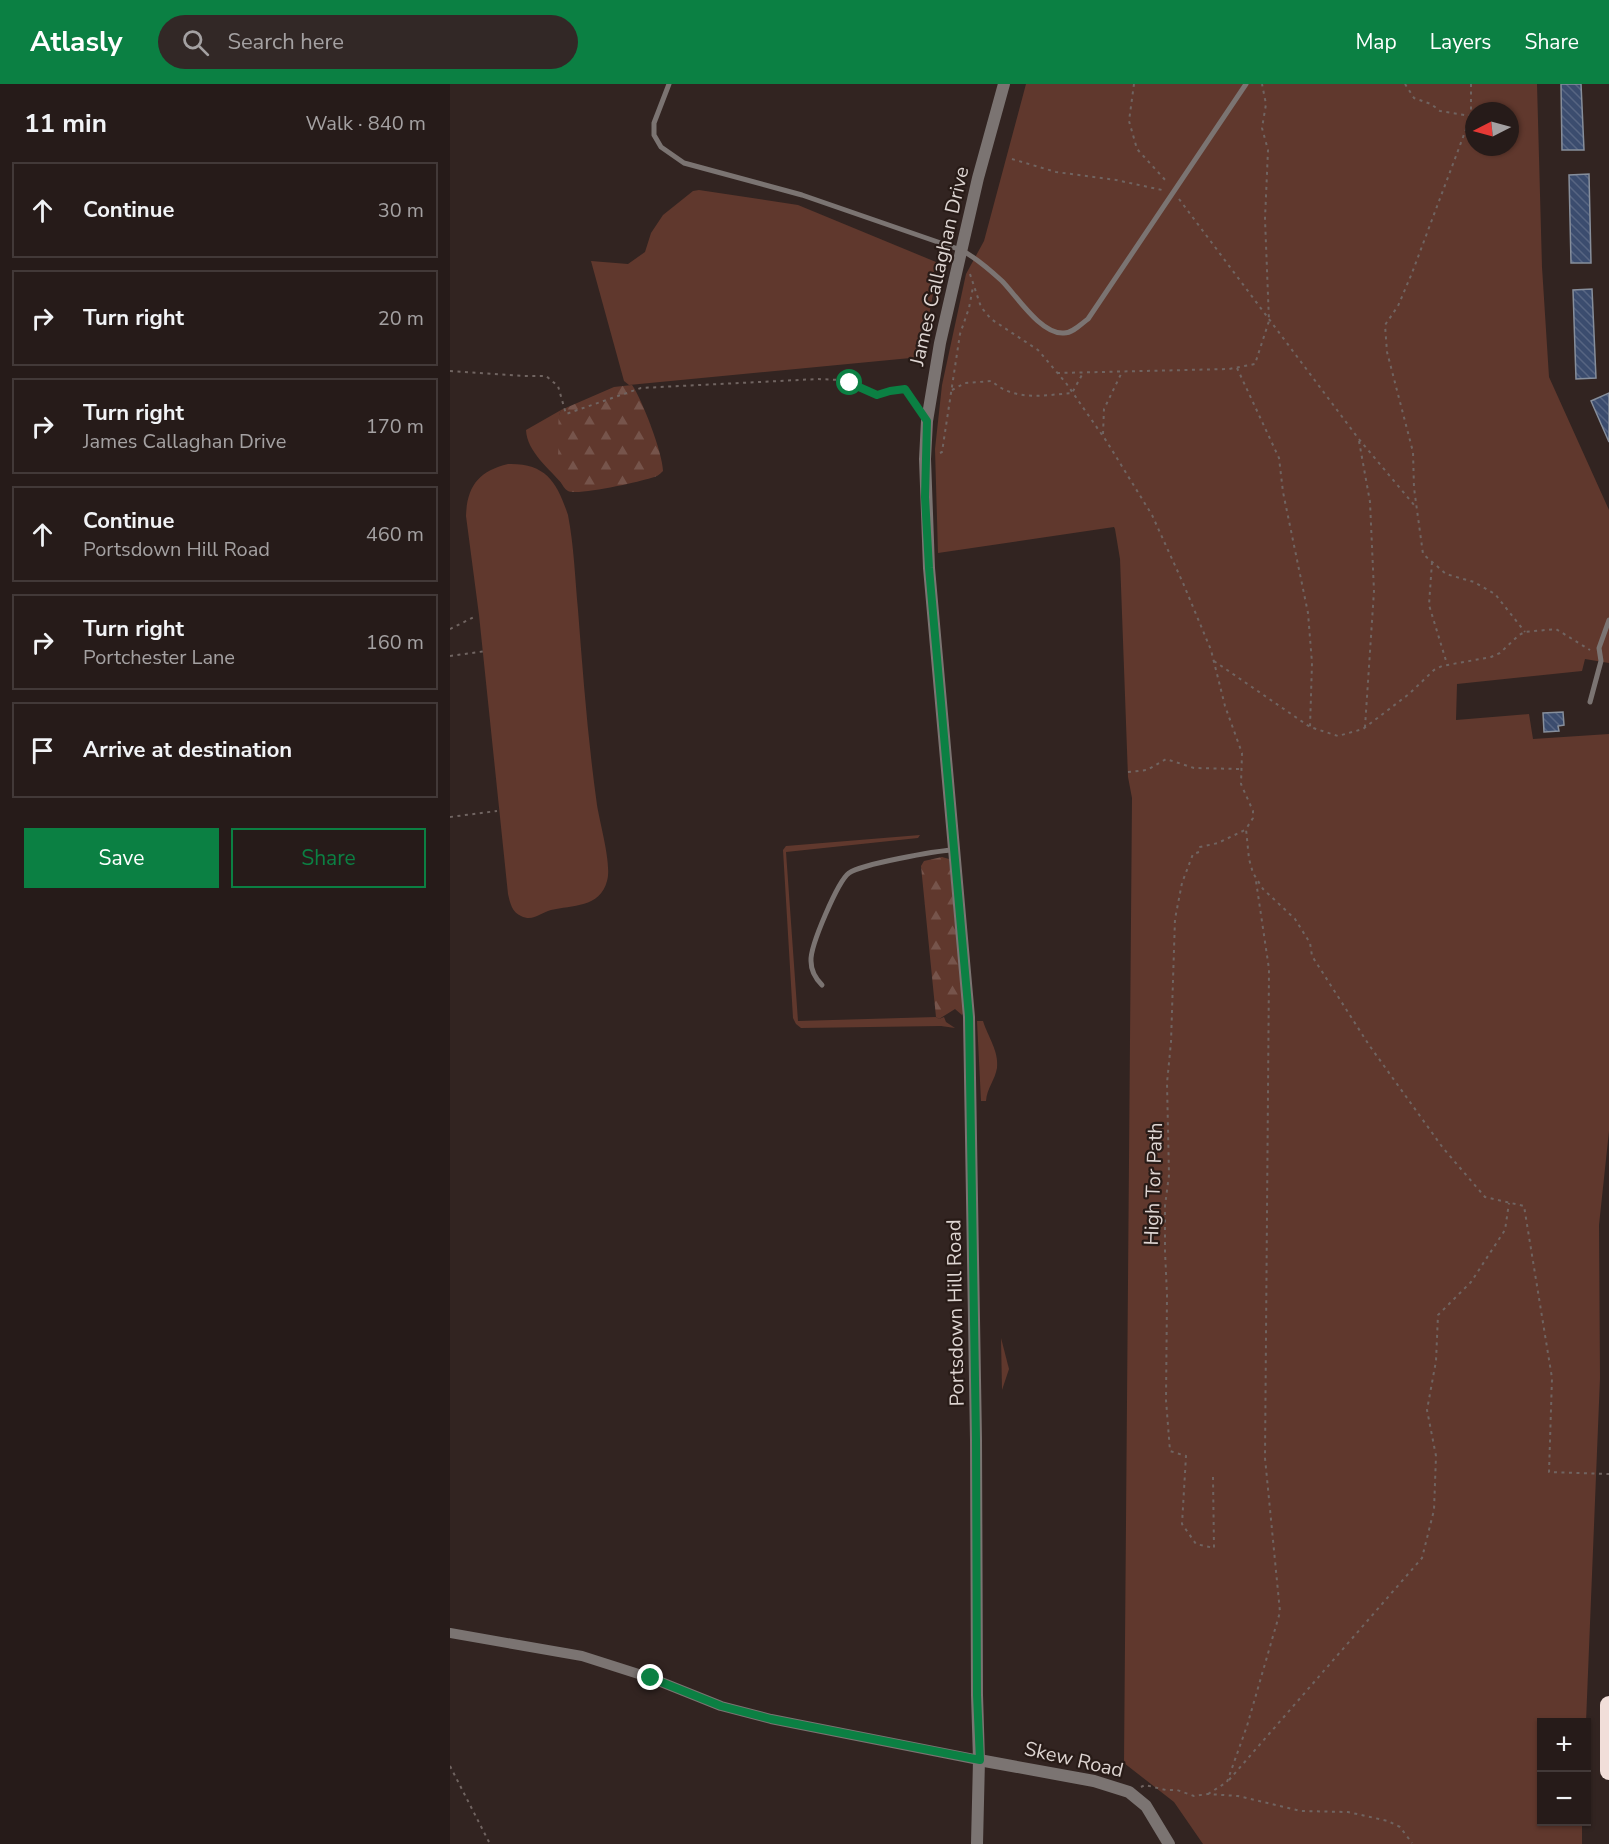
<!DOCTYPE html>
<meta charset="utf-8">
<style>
body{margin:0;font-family:"Nunito Sans",sans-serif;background:#322826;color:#f1f3f6}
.controls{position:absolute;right:18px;bottom:18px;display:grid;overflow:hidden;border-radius:0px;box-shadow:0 2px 4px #0004}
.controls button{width:54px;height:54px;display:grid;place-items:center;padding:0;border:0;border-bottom:2px solid #423938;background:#261b19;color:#f1f3f6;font:30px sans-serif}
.compass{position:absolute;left:1015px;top:18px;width:54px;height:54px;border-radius:50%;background:#261b19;box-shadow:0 2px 4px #0004;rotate:264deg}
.stop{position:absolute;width:18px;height:18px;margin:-14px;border:4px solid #0b8043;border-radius:50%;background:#fff}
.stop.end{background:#0b8043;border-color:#fff;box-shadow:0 2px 6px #0008}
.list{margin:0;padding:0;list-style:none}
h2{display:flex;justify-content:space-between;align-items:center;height:78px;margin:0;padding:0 24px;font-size:26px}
h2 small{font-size:20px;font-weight:400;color:#a4a1a2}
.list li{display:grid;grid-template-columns:39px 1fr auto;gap:18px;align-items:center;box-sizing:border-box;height:96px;margin:0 12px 12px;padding:0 12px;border:2px solid #423938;border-radius:0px}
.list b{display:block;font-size:22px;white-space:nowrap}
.list p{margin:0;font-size:20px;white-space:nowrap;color:#a4a1a2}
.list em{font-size:20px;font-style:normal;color:#a4a1a2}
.actions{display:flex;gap:12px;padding:18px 24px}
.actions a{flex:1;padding:14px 0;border:2px solid #0b8043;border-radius:0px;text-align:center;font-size:21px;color:#0b8043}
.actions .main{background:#0b8043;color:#fff}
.icon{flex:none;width:33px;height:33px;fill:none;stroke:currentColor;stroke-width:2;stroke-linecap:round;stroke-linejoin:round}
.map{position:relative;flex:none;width:1159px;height:1760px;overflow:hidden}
header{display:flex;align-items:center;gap:36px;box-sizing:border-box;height:84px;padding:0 30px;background:#0b8043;color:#fff}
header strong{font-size:28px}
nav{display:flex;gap:33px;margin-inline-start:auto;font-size:21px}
.search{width:420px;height:54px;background:#322826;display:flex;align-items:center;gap:15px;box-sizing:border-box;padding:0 21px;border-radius:33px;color:#a4a1a2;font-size:22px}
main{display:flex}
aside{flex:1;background:#261b19}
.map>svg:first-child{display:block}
.grass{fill:#60382d;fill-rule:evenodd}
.forest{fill:url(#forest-firs)}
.building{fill:url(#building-back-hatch);stroke:#868e9b;stroke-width:1.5}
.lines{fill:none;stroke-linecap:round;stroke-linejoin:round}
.path{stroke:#706461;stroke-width:2;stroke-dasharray:3 4.5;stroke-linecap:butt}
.service{stroke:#7b7472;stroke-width:5}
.minor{stroke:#7b7472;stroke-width:10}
.tertiary{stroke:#7b7472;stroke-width:12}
.motorway{stroke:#f1ded9;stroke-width:18}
.route{stroke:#0b8043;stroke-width:8}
.labels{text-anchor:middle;stroke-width:4.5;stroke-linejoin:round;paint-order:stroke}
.street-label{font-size:20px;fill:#ded5d2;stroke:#281b17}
</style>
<header>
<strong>Atlasly</strong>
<div class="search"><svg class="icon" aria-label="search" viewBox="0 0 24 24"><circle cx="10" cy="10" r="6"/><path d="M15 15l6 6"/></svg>Search here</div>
<nav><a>Map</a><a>Layers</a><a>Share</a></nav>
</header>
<main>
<aside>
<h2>11 min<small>Walk · 840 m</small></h2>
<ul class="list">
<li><svg class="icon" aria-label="ahead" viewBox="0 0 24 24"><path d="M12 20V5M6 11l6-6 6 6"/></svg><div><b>Continue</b></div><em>30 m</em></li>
<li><svg class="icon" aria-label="right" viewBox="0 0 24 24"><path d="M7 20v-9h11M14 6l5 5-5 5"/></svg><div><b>Turn right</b></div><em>20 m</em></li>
<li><svg class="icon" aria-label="right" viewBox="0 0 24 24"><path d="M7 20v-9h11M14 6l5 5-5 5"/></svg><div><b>Turn right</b><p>James Callaghan Drive</p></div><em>170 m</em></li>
<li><svg class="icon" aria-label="ahead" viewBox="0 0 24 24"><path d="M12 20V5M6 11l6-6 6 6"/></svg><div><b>Continue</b><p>Portsdown Hill Road</p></div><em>460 m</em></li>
<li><svg class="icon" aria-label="right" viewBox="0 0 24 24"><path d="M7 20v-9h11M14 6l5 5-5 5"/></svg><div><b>Turn right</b><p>Portchester Lane</p></div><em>160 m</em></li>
<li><svg class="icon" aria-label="arrive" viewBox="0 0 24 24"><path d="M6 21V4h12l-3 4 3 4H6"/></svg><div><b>Arrive at destination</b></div></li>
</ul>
<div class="actions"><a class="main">Save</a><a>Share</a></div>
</aside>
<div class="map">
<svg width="1159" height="1760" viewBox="0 0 1159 1760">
<defs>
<pattern id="forest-firs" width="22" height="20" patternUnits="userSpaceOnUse" patternTransform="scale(1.5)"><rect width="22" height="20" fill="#60382d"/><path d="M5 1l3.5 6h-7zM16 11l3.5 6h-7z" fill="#76544b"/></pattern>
<pattern id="building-back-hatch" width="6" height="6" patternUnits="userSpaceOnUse" patternTransform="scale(1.5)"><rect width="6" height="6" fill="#3b4c6e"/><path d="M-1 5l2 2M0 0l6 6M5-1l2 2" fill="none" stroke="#576582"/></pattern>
</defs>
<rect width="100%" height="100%" fill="#322421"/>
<g class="grass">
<path d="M576,0H1087L1092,183L1099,293L1159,426V579L1135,575L1132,587L1007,600L1006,636L1079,630L1083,655L1159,650V1047L1149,1141L1150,1294L1136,1638H1092V1738H1132V1760H753L724,1718L674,1679L682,714L678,693L670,475L665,445L664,443L488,469L485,365L492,301L516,190L534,157ZM1024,27H1060V63H1024Z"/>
<polygon points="249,106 348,121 486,178 488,184 471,273 179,301 174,297 141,177 178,180 195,168 201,149 213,131 243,107"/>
<path d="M111,326C107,334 110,341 110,350C110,369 108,382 113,401C99,384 77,368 76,346Z"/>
<path d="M58,380C96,379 107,398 118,431C124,462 125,494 128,526C133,591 138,657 147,721C150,740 162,781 157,797C150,824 122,821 101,826C90,829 83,838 71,832C62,828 60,819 58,810L29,531L16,432C17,402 29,387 58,380Z"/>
<polygon points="470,751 468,754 336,768 348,937 486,933 489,935 494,933 496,938 505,944 491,942 351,944 346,940 343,934 333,766 336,762"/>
<path d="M527,937H533C538,953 549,967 547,984C545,996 537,1004 536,1017H531Z"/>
<polygon points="551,1254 559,1285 552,1306"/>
</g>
<g class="forest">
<path d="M182,301C192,315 213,370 213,387C209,391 206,393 201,394C188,398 127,412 118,407C105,399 108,370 109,358C110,347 106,334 111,326L164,303Z"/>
<polygon points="492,773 499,775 514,928 512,931 505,925 489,935 486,933 471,782 474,777"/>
</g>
<g class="building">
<polygon points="1111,0 1131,0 1134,66 1112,66"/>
<polygon points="1139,90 1141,179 1121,179 1119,91"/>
<polygon points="1142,205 1146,294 1126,295 1123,206"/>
<polygon points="1159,309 1159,358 1141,317"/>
<polygon points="1113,628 1114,641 1108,642 1109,647 1094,648 1093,629"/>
</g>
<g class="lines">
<g class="path">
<polyline points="684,0 679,37 687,65 717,98"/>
<polyline points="955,0 964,14 981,20 990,27 1021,32"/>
<polyline points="1021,0 1021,32 962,189 948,222 935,241 937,268 963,368 964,404 973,470 996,490 1024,498 1045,510 1075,548"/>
<polyline points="562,75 606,88 666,96 712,106"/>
<polyline points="729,115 908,354 965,422"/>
<polyline points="520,190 531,223 541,235 588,266 616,299 657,358 702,431 733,499 761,566 775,622 792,669 791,700 803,727 803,734 796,745 799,775 803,789 813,805 845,835 860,859 862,872 919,961 993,1064 1035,1113 1074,1122 1102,1294 1099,1388 1159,1390"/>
<polyline points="787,284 829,374 833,408 858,529 862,579 860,643"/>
<polyline points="0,287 73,292 96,292 108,302 116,330 191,304 368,295 391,296 427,311 440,307 455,305 467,322"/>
<polyline points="607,289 779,285 805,280 819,237 815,135 818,66 812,44 816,20 812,0"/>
<path d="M502,306L515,299L542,297C564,318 595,311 622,309L633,289"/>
<polyline points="653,350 654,325 672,288"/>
<polyline points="909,357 920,418 924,507 915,643"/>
<polyline points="490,369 492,368 510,250 519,224 523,203"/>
<polyline points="982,478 979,521 997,580"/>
<polyline points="0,545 26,532"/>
<polyline points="0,572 36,567"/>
<polyline points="764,577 860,643 888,652 913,645 959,610 984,586 992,582 1041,573 1050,569 1069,551 1075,548 1106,545 1140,566"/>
<polyline points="678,688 697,686 716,675 744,684 792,685"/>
<polyline points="0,733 47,727"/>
<polyline points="763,1393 764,1464 746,1460 732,1440 736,1372 720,1367 716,1316 717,1211 715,1167 715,1122 719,1091 717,999 721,958 725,835 732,799 743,770 749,768 750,763 768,759 795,746"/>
<polyline points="0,1682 40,1760"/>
<polyline points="779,1696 972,1474 984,1426 986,1372 977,1326 986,1277 988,1231 1021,1198 1055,1146 1059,1119"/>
<polyline points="691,1703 695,1701 716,1706 727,1706 744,1712 758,1710 788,1712 851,1727 898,1728 938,1737 950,1743 962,1759"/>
<polyline points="758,1710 777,1698 797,1642 830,1528 815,1374 819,885 806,797"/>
</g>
<g class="service">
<path d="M219,0L204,39V51L211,63L234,79L352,111L511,166C525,173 540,186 552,197C566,211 591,251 614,249C623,249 631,240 638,235L796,0"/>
<polyline points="1140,618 1151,577 1149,564 1159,536"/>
<path d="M372,901C365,894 361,887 361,877C360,862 388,797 399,789C412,780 485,767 503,766"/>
</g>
<polyline class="minor" points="0,1549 132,1572 201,1594 271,1622 321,1635 529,1676"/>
<g class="tertiary">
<polyline points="529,1676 644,1697 679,1708 696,1722 719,1760"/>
<polyline points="527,1760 529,1676 527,1611 526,1356 519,933 479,484 475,375 477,337 490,259 528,94 554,0"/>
</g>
<polyline class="motorway" points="1159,1621 1159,1687"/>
</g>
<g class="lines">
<polyline class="route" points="201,1594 271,1622 321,1635 530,1676 527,1611 526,1356 519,933 479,484 475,413 477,337 455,305 440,307 427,311 400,299"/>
</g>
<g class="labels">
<g class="street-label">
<text transform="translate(489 182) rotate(-77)" y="7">James Callaghan Drive</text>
<text transform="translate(703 1100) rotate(-88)" y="7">High Tor Path</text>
<text transform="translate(505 1229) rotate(-91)" y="7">Portsdown Hill Road</text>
<text transform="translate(624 1675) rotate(13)" y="7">Skew Road</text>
</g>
</g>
</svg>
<div class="controls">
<button>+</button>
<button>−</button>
</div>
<svg class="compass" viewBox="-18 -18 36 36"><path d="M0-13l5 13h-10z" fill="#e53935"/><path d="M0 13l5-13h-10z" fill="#a4a1a2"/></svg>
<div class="stop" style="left:400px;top:299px"></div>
<div class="stop end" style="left:201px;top:1594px"></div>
</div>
</main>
